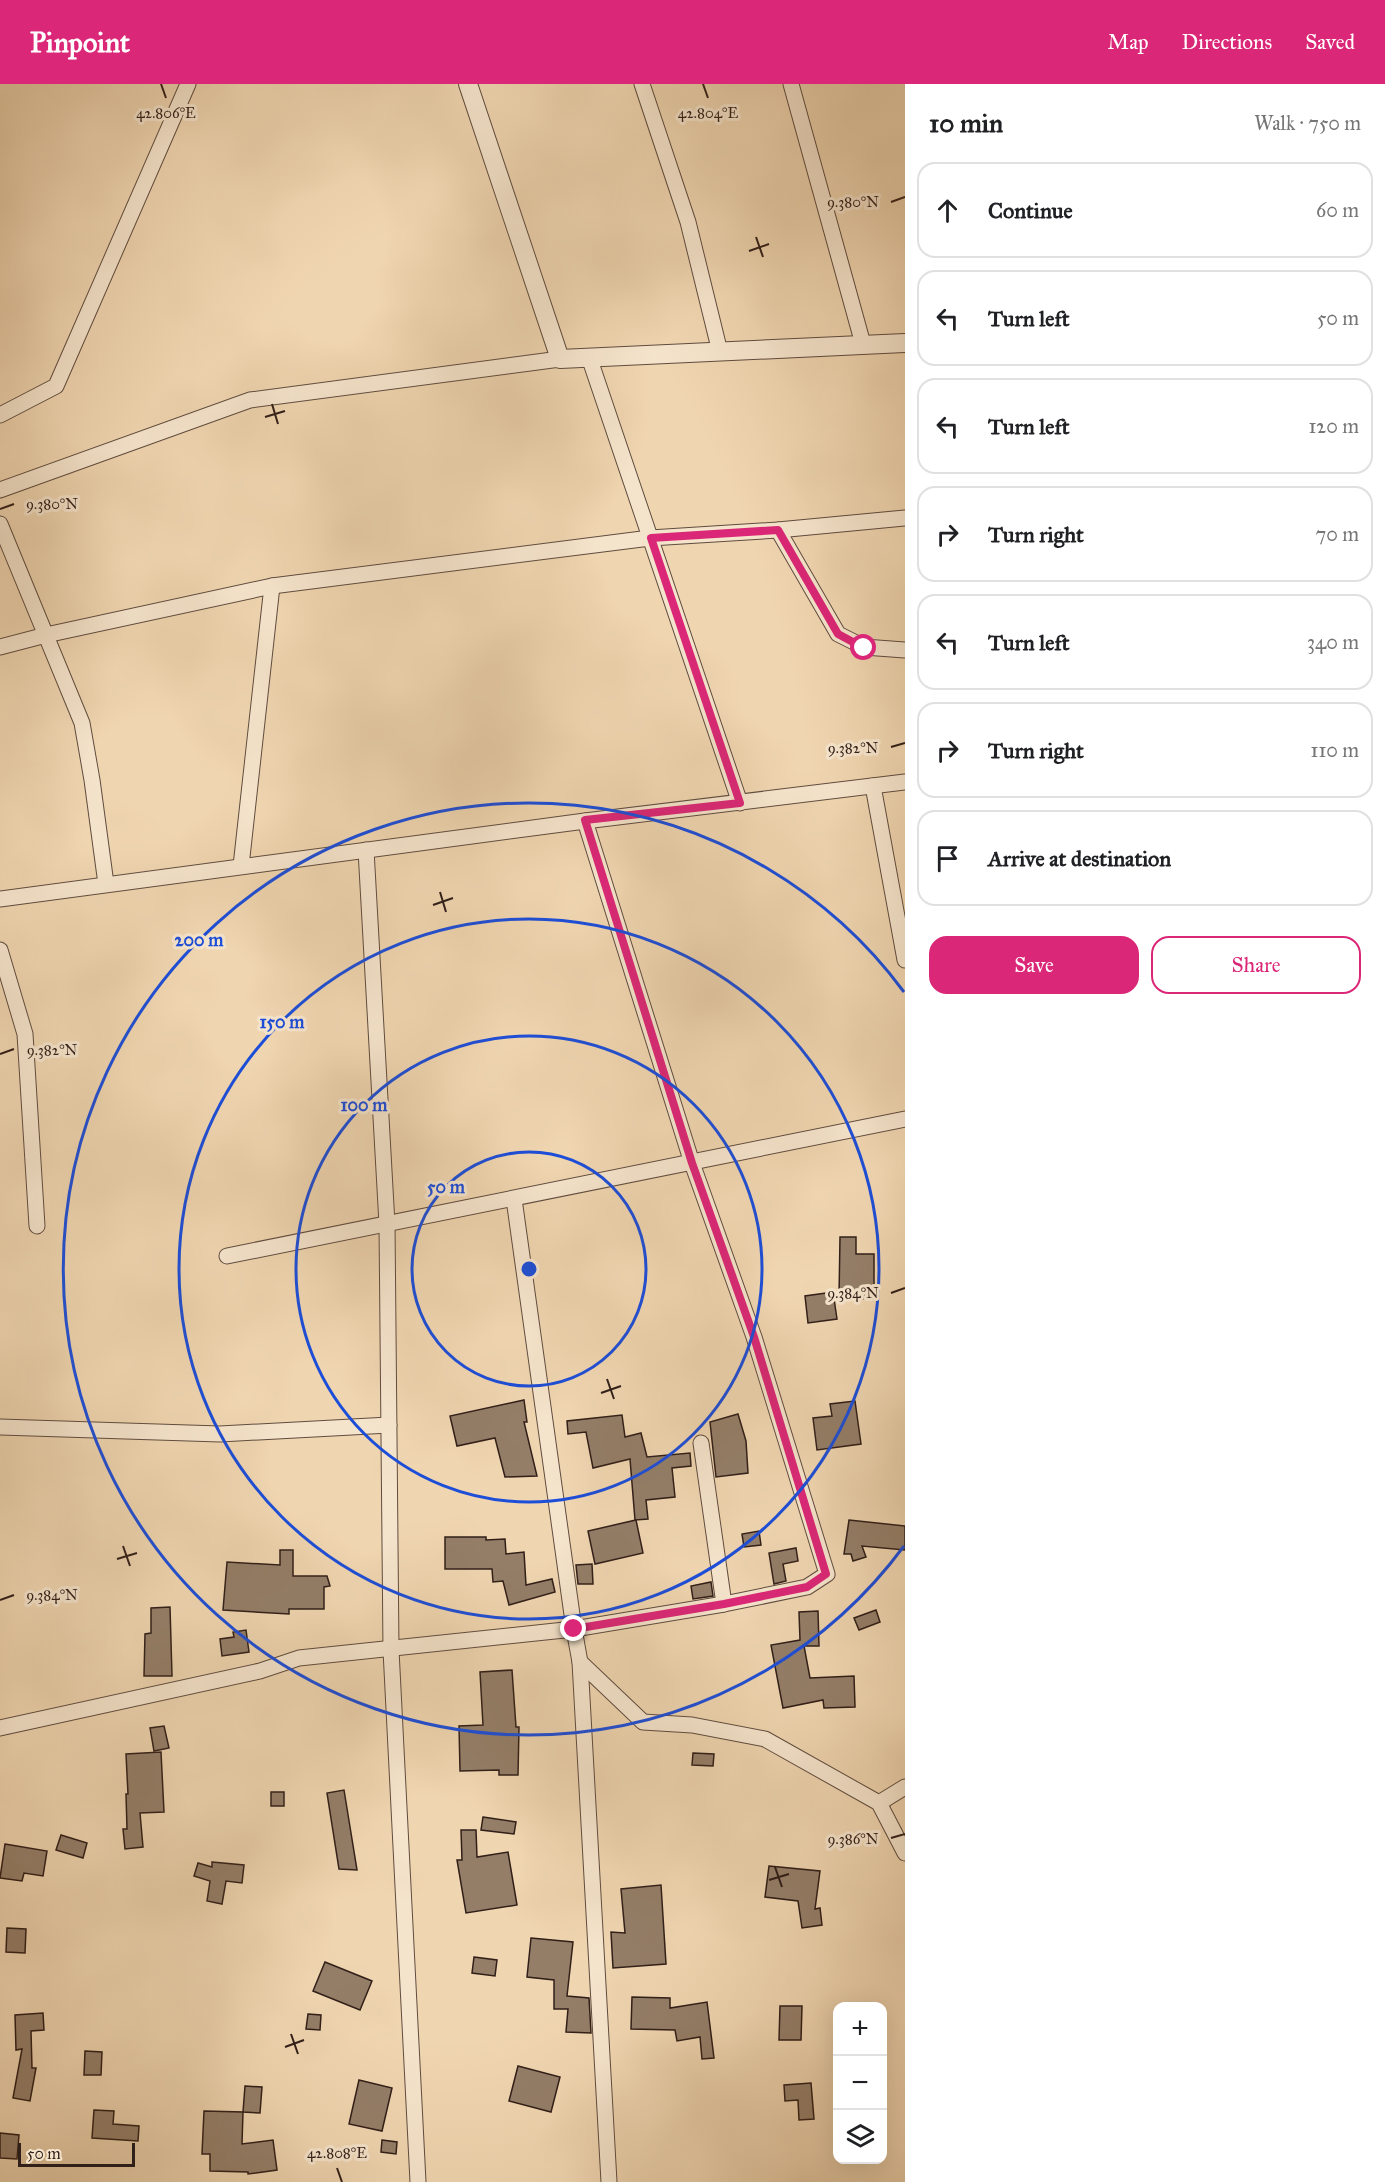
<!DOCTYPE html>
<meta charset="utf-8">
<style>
body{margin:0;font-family:"IM FELL Great Primer",serif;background:#f2f2f2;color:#202124}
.controls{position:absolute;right:18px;bottom:18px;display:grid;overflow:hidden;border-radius:12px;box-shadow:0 6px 24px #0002}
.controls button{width:54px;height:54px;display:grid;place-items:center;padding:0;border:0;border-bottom:2px solid #e0e0e0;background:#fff;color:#202124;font:30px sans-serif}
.scale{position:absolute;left:18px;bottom:15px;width:117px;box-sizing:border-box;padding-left:6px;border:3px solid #311f19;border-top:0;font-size:16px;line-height:21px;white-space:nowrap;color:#311f19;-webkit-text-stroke:4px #f5e4cc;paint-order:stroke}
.stop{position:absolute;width:18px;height:18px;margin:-14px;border:4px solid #db2777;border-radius:50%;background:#fff}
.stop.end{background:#db2777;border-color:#fff;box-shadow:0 2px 6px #0008}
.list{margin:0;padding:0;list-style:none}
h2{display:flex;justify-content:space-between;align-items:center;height:78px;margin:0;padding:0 24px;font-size:26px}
h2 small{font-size:20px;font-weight:400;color:#757577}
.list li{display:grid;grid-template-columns:39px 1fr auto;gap:18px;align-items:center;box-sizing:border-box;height:96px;margin:0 12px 12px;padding:0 12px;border:2px solid #e0e0e0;border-radius:18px}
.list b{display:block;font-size:22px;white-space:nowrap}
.list em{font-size:20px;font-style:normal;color:#757577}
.actions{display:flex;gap:12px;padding:18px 24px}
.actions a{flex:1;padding:14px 0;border:2px solid #db2777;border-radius:18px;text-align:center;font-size:21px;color:#db2777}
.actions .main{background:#db2777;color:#fff}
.icon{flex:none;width:33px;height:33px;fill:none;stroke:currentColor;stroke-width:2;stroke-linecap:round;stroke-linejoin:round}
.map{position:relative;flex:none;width:905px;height:2098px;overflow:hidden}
header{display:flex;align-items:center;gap:36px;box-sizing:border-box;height:84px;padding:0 30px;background:#db2777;color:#fff}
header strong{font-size:28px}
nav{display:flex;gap:33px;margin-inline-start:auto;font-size:21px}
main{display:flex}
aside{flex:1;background:#fff}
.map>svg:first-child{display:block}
.building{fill:#947e68;stroke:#311f19;stroke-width:1.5}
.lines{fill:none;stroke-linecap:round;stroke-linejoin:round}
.minor-casing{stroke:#604c3f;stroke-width:17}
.tertiary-casing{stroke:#604c3f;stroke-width:20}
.minor{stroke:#f5e4cc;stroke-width:15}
.tertiary{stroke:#f5e4cc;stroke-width:18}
.route{stroke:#db2777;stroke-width:8}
.ticks{fill:none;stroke:#311f19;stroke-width:2}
.ring{fill:none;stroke:#1d4ed8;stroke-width:3}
.ticks-label{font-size:15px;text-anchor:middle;fill:#311f19;stroke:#f5e4cc;stroke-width:6;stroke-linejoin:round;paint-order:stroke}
.centre{fill:#1d4ed8;stroke:#f5e4cc;stroke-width:3}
.ring-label{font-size:18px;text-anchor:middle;font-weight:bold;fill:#1d4ed8;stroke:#f5e4cc;stroke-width:6;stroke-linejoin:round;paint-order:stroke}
</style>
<header>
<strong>Pinpoint</strong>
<nav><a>Map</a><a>Directions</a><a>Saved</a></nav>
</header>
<main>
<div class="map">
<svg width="905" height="2098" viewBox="0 0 905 2098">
<rect width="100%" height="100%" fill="#efd5b0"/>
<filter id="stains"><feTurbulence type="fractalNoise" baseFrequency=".00333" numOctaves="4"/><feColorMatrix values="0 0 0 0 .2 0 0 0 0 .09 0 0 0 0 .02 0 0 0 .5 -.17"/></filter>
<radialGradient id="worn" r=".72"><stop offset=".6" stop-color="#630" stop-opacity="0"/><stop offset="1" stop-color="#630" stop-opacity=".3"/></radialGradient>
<g class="building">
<polygon points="840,1153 856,1153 856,1170 874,1170 874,1215 839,1214"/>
<polygon points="833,1208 837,1235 808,1239 805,1212"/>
<polygon points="524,1316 527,1338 524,1338 537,1392 505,1393 495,1354 457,1362 450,1332"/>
<polygon points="855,1317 861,1360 817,1366 813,1334 832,1332 830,1320"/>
<polygon points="738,1330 746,1357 748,1389 716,1393 710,1338"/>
<polygon points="622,1331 625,1353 641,1349 647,1373 690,1369 691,1382 672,1384 675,1413 646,1416 648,1435 635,1436 630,1375 593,1384 586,1348 568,1350 567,1337"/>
<polygon points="636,1436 643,1469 595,1480 588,1447"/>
<polygon points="849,1436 905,1442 905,1466 862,1462 866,1473 853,1477 851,1470 844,1470"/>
<polygon points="759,1447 761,1461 744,1463 742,1450"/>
<polygon points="445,1453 486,1453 486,1456 505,1455 506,1470 524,1468 526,1501 552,1495 555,1508 509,1521 503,1497 493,1498 492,1485 445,1485"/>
<polygon points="796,1464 798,1477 783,1480 786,1497 774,1500 769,1469"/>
<polygon points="280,1466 293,1466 293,1492 327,1492 330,1502 324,1503 324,1525 289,1525 289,1530 223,1526 227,1478 280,1481"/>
<polygon points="592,1480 593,1500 578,1500 576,1481"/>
<polygon points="711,1498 713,1512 693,1515 691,1502"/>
<polygon points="170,1523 172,1592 144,1592 145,1550 151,1549 151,1524"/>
<polygon points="876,1526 880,1538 859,1546 854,1534"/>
<polygon points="818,1527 819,1562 804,1562 810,1594 854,1592 855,1623 824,1624 823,1616 783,1624 771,1561 800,1556 799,1528"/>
<polygon points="246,1546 249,1568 222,1572 220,1555 234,1553 233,1548"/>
<polygon points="512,1586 516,1643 519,1643 518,1691 499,1691 499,1686 460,1687 459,1642 483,1641 480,1588"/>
<polygon points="164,1642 169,1664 154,1667 150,1644"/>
<polygon points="161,1668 164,1728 140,1729 143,1763 125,1765 123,1745 127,1745 126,1710 128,1710 126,1670"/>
<polygon points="693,1669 714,1670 713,1682 692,1681"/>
<polygon points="344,1706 357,1786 339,1785 327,1709"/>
<rect x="271" y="1708" width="13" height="14"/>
<polygon points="483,1733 516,1738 514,1750 481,1746"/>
<polygon points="461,1746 476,1746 477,1773 508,1768 517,1821 466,1829 457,1776 462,1776"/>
<polygon points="61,1751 87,1759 83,1774 56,1766"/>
<polygon points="5,1760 47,1767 43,1792 24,1789 22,1797 0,1794"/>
<polygon points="212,1778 244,1781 242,1799 226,1797 222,1820 207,1817 210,1797 194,1792 198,1779 212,1783"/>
<polygon points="769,1782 820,1787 815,1825 820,1824 822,1841 802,1844 798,1817 765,1813"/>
<polygon points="661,1801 666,1880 613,1884 611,1848 625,1849 621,1805"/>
<polygon points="7,1844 26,1845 25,1869 6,1868"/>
<polygon points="531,1854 573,1858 567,1912 589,1914 591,1949 566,1948 568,1925 554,1925 554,1896 527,1893"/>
<polygon points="474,1873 497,1876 495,1892 472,1889"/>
<polygon points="325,1878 372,1897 360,1926 313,1907"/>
<polygon points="632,1913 670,1914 670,1924 707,1918 714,1974 702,1975 700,1953 677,1957 675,1946 631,1945"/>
<polygon points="780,1922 802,1922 801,1956 779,1956"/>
<polygon points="43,1929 44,1946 31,1947 32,1984 36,1984 30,2017 13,2014 22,1965 16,1966 15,1931"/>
<polygon points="308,1930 321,1931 320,1946 306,1945"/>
<polygon points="85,1967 102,1968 101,1991 84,1991"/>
<polygon points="518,1982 560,1993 551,2028 509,2017"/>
<polygon points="359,1996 392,2004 382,2047 349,2040"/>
<polygon points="811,1999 814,2035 799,2036 798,2016 785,2017 784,2001"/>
<polygon points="245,2002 262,2003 260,2029 243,2028"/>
<polygon points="94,2026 114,2027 113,2040 139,2042 138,2057 92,2054"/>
<polygon points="204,2027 243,2028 242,2060 273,2056 277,2086 248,2090 248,2088 210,2087 210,2070 202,2070"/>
<polygon points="0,2049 19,2051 17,2075 0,2074"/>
<polygon points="382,2056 397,2058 396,2070 381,2068"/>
</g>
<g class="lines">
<defs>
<g id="minor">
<polyline points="642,0 688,138 720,268"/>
<polyline points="791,0 863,260"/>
<polyline points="589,273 740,719"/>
<polyline points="0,331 56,302 188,0"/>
<polyline points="0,406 250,316 560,275"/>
<polyline points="0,440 82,639 92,696 106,800"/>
<polyline points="778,446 838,550 864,563 905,566"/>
<polyline points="0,563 46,551 272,502 650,454 778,446 905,434"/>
<polyline points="873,702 905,876"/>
<polyline points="366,766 387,1140 391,1566 418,2098"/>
<polyline points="241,782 272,502"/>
<polyline points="0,815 585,737 905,698"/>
<polyline points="0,866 25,950 37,1142"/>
<polyline points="514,1115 574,1545 580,1578 643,1638 692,1641 765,1655 879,1719 905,1769"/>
<polyline points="227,1172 905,1035"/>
<polyline points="0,1343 220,1350 389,1341"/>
<polyline points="701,1359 724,1520"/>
<polyline points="580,1578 609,2098"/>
<polyline points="0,1644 260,1587 299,1574 574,1545 724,1520 807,1503 827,1490 754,1253 692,1079 585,737"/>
<polyline points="879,1719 905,1703"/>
</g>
<polyline id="tertiary" points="468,0 560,275 905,259"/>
</defs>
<use href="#minor" class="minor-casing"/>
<use href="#tertiary" class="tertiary-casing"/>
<use href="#minor" class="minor"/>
<use href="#tertiary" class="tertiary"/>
</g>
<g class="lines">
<polyline class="route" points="574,1545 724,1520 807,1503 826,1490 754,1253 692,1079 585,736 740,719 651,454 778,446 838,550 864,564"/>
</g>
<path class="ticks" d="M161,0L166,14M703,0L708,14M891,118L905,113M756,153L763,173M749,167L769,160M272,320L278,340M265,333L285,327M0,425L14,420M891,663L905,659M440,808L446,828M433,821L453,814M0,970L14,965M891,1209L905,1204M607,1295L614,1315M601,1309L621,1302M123,1462L130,1482M117,1475L137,1469M0,1516L14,1511M891,1754L905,1750M775,1783L782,1803M769,1796L789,1790M291,1950L298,1970M285,1963L304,1956M337,2084L342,2098"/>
<g class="ring">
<circle cx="529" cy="1185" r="117"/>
<circle cx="529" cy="1185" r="233"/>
<circle cx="529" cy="1185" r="350"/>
<path d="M904 1462A466 466 0 1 1 904 908"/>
</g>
<g class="ticks-label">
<text x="166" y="34">42.806°E</text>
<text x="708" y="34">42.804°E</text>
<text x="853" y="123">9.380°N</text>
<text x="52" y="425">9.380°N</text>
<text x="853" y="669">9.382°N</text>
<text x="52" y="971">9.382°N</text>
<text x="853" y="1214">9.384°N</text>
<text x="52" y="1516">9.384°N</text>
<text x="853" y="1760">9.386°N</text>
<text x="337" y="2074">42.808°E</text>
</g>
<circle cx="529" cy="1185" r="9" class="centre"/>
<g class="ring-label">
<text x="199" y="862">200 m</text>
<text x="282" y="944">150 m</text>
<text x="364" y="1027">100 m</text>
<text x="446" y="1109">50 m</text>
</g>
<rect width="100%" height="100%" filter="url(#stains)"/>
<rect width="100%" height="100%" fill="url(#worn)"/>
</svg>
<div class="controls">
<button>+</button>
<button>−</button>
<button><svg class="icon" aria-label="layers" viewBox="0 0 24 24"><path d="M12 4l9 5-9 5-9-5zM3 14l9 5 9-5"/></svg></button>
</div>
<div class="scale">50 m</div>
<div class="stop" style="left:864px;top:564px"></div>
<div class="stop end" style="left:574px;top:1545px"></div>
</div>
<aside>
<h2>10 min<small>Walk · 750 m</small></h2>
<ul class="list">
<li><svg class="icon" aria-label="ahead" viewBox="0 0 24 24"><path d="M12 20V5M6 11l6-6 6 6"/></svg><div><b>Continue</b></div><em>60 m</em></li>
<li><svg class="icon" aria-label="left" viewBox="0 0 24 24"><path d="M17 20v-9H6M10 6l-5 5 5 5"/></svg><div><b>Turn left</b></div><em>50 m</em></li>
<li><svg class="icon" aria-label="left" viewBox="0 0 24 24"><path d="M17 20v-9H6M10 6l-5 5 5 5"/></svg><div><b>Turn left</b></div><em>120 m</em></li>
<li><svg class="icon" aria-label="right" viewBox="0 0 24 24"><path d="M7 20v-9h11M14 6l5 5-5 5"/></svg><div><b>Turn right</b></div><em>70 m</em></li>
<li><svg class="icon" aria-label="left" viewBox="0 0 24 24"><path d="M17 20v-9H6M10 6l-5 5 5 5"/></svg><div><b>Turn left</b></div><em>340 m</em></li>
<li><svg class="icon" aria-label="right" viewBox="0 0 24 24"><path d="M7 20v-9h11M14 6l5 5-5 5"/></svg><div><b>Turn right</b></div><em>110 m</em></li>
<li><svg class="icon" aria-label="arrive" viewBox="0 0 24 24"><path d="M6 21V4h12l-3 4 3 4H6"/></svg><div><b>Arrive at destination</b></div></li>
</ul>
<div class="actions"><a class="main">Save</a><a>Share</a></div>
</aside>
</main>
